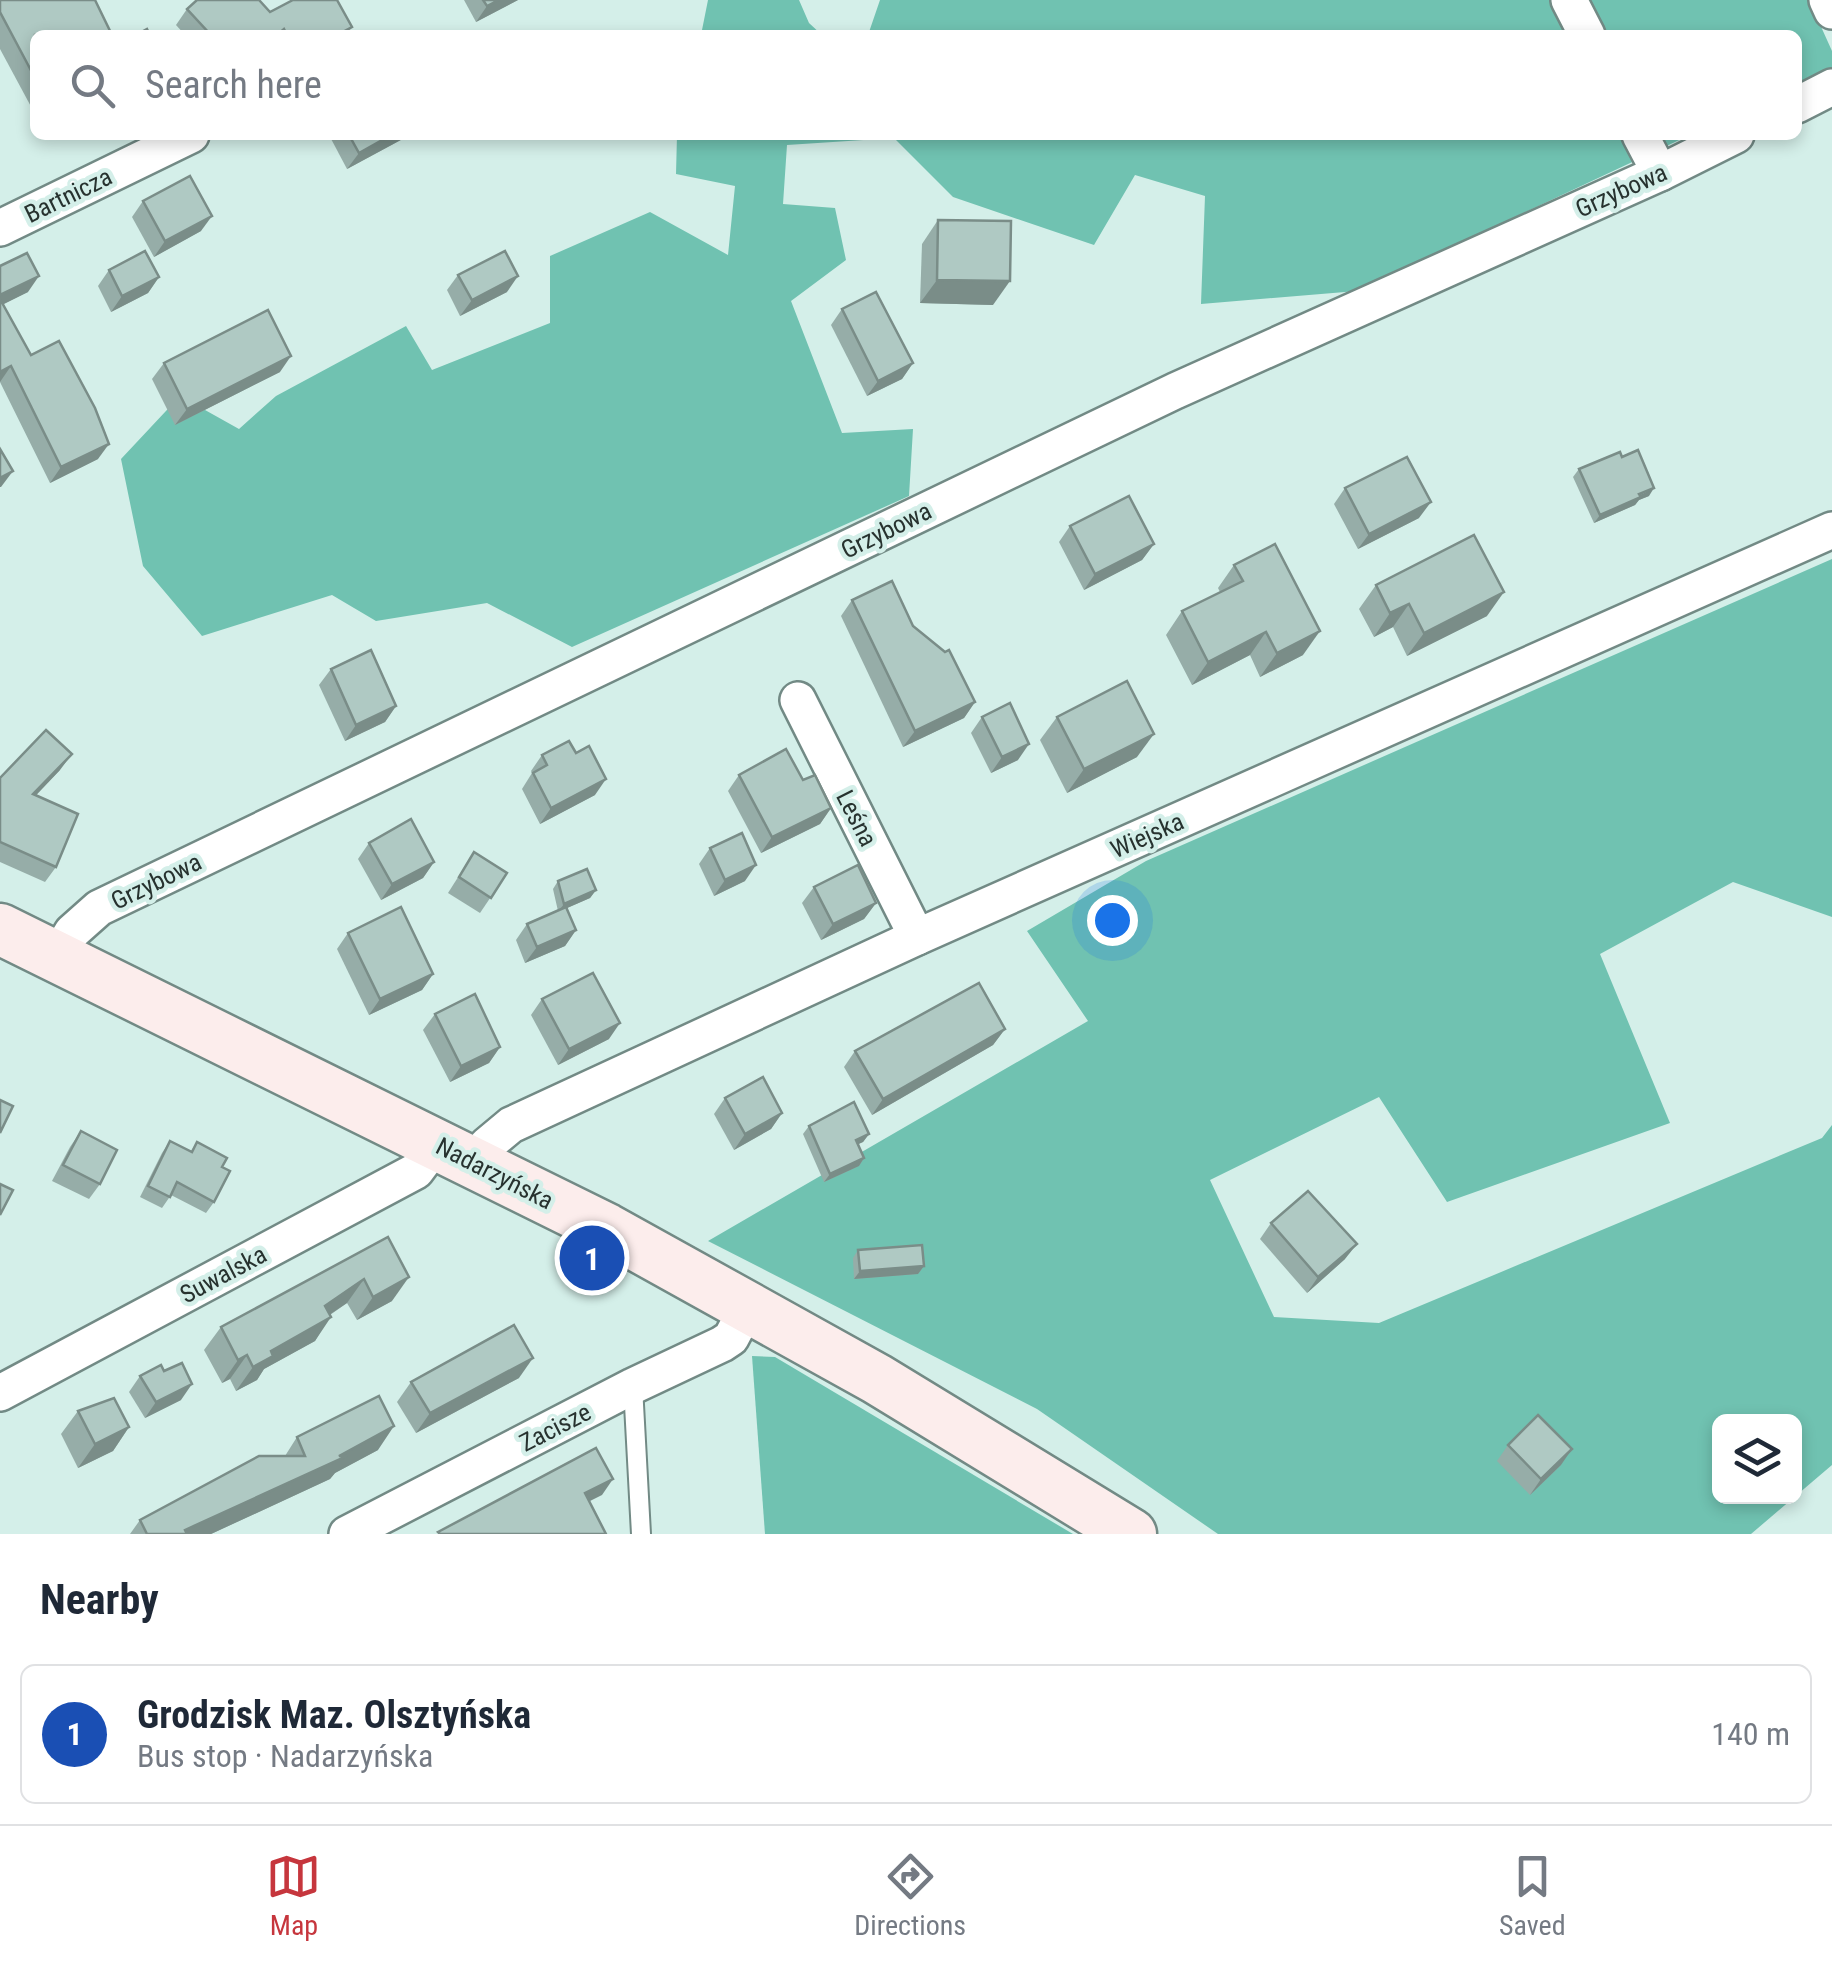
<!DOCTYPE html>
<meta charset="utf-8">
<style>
body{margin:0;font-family:"Roboto Condensed",sans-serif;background:#f6f6f7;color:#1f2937}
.controls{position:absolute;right:30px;bottom:30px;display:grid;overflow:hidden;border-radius:15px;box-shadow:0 5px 15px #0003}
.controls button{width:90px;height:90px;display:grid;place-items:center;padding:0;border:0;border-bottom:2px solid #e0e1e3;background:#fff;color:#1f2937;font:50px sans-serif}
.you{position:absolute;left:1112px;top:920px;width:35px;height:35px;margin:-25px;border:8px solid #fff;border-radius:50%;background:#1a73e8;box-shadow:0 0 0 15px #1a73e833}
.badge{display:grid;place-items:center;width:65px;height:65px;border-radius:50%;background:#c6363d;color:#fff;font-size:32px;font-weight:700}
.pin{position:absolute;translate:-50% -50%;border:5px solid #fff;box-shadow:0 2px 10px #0006}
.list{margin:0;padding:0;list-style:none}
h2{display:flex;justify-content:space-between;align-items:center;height:130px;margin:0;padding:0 40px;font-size:42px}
h2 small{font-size:32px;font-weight:400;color:#747a83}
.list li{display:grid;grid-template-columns:65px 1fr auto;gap:30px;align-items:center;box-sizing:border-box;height:140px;margin:0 20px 20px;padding:0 20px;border:2px solid #e0e1e3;border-radius:15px}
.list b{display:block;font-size:38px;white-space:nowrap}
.list p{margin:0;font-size:32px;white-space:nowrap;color:#747a83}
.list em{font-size:32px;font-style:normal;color:#747a83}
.icon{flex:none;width:55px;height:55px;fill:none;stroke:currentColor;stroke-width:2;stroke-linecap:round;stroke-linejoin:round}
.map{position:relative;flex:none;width:1832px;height:1534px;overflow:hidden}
.search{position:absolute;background:#fff;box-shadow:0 5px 15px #0003;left:30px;right:30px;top:30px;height:110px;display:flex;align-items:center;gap:25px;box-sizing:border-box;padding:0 35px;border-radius:15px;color:#747a83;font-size:38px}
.sheet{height:290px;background:#fff}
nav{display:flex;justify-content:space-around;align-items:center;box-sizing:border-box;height:140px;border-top:2px solid #e0e1e3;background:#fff;font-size:28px;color:#747a83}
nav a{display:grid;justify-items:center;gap:5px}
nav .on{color:#c6363d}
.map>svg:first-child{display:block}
.forest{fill:#70c2b1;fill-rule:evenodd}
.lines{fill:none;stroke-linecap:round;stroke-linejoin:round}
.lane-casing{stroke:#728a85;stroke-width:22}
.street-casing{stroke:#728a85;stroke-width:40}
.secondary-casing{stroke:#728a85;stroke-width:55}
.lane{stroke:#fff;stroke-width:18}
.street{stroke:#fff;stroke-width:35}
.secondary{stroke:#fcedec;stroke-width:50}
.wall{fill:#96ada8}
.shaded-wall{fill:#7a8d88}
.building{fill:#afc9c3;stroke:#7a8d88;stroke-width:2.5}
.labels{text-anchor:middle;stroke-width:9;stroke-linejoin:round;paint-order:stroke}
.street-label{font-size:25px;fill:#27322f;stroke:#d4efe9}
</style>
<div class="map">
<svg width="1832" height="1534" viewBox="0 0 1832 1534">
<rect width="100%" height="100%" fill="#d4efe9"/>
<g class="forest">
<polygon points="708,0 799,0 809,23 822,35 701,35"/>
<polygon points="880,0 1809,0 1832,51 1832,69 1797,85 1797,35 868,35"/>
<polygon points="677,135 1690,135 1357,291 1201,304 1205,196 1135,175 1094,245 953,197 894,138 787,145 783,204 835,208 846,260 791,301 842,433 913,429 909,496 572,647 487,603 376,621 332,595 202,636 143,566 121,459 180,396 239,429 276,396 406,326 432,370 550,323 550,256 650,212 728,255 735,186 676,174"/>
<path d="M1832,559V917L1733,882L1600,954L1670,1123L1447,1202L1379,1097L1210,1180L1274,1317L1379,1323L1822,1138L1832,1125V1465L1751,1534H1218L1037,1409L708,1241L1088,1021L1027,931L1146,861ZM1720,1422H1794V1496H1720Z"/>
<polygon points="752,1356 775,1357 1073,1534 765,1534"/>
</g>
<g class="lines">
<defs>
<polyline id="lane" points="633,1386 641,1534"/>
<g id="street">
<polyline points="1569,0 1587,35"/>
<polyline points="1827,0 1832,11"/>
<polyline points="1797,105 1832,87"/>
<polyline points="1640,135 1660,173"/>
<polyline points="0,228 191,135"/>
<polyline points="798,700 917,937"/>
<polyline points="57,957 72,932 99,908 1175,391 1660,173 1736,135"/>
<polyline points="477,1163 487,1145 511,1125 917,937 1832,530"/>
<polyline points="0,1393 416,1171 437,1143"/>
<polyline points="347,1534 633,1386 722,1344 731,1338 748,1306"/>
</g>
<polyline id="secondary" points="0,929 607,1229 877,1379 1131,1534"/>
</defs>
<use href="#lane" class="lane-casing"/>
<use href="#street" class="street-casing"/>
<use href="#secondary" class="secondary-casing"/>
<use href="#lane" class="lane"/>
<use href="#street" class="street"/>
<use href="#secondary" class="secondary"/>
</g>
<g class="wall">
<polygon points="0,0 35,35 35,114 0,49"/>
<polygon points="464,0 518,0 476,22"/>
<polygon points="187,9 270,12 352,27 346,35 185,35 176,25"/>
<polygon points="329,135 410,135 347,169"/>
<polygon points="143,201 201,231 154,257 132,217"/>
<polygon points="938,220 993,305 920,303 922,244"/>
<polygon points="0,266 28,292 3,304 31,355 98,459 50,483 0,382"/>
<polygon points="109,270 159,277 148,293 111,312 98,286"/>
<polygon points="458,275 507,292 460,316 447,290"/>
<polygon points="842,309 913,363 902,379 867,396 831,325"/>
<polygon points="164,363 280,372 175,425 152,379"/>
<polygon points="1579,469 1649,496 1639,500 1635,505 1594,523 1573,477"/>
<polygon points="1345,488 1419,518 1358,549 1334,504"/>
<polygon points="1070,526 1154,544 1142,560 1084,590 1059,542"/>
<polygon points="1234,565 1303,655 1260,677 1250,655 1192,685 1166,635 1182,611 1220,592 1218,588"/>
<polygon points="1376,585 1487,616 1407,656 1393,627 1374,637 1359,609"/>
<polygon points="852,600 913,626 975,702 964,718 903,747 841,616"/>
<polygon points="331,669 396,706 385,722 345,741 319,685"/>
<polygon points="982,717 1018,760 991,773 971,733"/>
<polygon points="1057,717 1137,757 1067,793 1040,740"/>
<polygon points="542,755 595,795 540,824 522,789 532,773 531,771"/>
<polygon points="60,770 36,795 56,867 45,882 0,862 0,778"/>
<polygon points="739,775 803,780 831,808 820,824 761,853 728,791"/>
<polygon points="369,843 434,862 423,878 381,900 358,859"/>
<polygon points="710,848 745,881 714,896 699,864"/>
<polygon points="474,852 507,873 480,913 448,893"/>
<polygon points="558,881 596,890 590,898 567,908 576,930 565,946 525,963 516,940 527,924 558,911 553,889"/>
<polygon points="814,887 876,903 864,919 821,940 802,903"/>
<polygon points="348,933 433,974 422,990 369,1015 337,949"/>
<polygon points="542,999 609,1039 558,1065 531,1015"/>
<polygon points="435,1014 500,1047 489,1063 450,1082 423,1030"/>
<polygon points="1005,1029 993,1045 872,1115 844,1067 855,1051"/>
<polygon points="725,1098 782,1113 771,1129 734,1150 714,1114"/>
<polygon points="809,1126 869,1134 863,1142 858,1144 864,1158 859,1166 824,1182 803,1134"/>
<polygon points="81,1131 100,1184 89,1199 52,1181 70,1147"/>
<polygon points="170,1141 191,1151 197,1142 222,1167 214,1202 206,1213 171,1195 162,1208 140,1197 162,1153"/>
<polygon points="1271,1223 1345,1259 1307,1293 1260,1239"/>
<polygon points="388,1237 392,1301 357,1320 347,1303 330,1315 315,1341 264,1369 257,1380 236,1391 230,1379 222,1383 204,1350 221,1327"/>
<polygon points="858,1250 924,1266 918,1274 854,1279 853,1258"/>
<polygon points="140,1376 181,1400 145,1418 129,1392"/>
<polygon points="519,1378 416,1433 397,1402 411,1382"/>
<polygon points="78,1411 129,1427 113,1451 78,1468 61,1434"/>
<polygon points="297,1437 378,1450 335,1473 330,1479 211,1534 130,1534 140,1520 285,1456"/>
<polygon points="1508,1445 1561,1465 1530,1495 1497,1461"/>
</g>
<g class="shaded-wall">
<polygon points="499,0 518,0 476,22 487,6"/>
<polygon points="391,135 410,135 347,169 359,153"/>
<polygon points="212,216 201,231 154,257 165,241"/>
<polygon points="39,276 28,292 0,306 0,295"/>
<polygon points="518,276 507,292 460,316 472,300"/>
<polygon points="159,277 148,293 111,312 122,296"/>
<polygon points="937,280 1010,281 993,305 920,303"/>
<polygon points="291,356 280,372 175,425 187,409"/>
<polygon points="913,363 902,379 867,396 878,381"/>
<polygon points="11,366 0,382 0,372"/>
<polygon points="109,444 98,459 50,483 61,467"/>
<polygon points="13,471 1,487 0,487 0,478"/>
<polygon points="1654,488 1649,496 1639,500 1635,505 1594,523 1600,515"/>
<polygon points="1431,502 1419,518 1358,549 1369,534"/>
<polygon points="1154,544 1142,560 1084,590 1095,574"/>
<polygon points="1504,592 1487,616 1407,656 1424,633"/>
<polygon points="1409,604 1393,627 1374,637 1390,613"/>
<polygon points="1320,631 1303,655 1260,677 1277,653"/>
<polygon points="1266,632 1250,655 1192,685 1208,662"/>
<polygon points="975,702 964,718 903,747 915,731"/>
<polygon points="396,706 385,722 345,741 356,725"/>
<polygon points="1154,734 1137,757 1067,793 1084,769"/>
<polygon points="1029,744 1018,760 991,773 1002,757"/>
<polygon points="72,754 60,770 22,810 33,794"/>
<polygon points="606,779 595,795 540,824 551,808"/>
<polygon points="831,808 820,824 761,853 772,837"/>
<polygon points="434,862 423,878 381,900 392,884"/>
<polygon points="756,865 745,881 714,896 725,880"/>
<polygon points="596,890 590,898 558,912 564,904"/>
<polygon points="876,903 864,919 821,940 833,924"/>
<polygon points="576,930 565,946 525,963 537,947"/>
<polygon points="433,974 422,990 369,1015 380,999"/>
<polygon points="620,1023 609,1039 558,1065 569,1049"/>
<polygon points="1005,1029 993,1045 872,1115 883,1099"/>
<polygon points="500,1047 489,1063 450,1082 461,1066"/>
<polygon points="782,1113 771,1129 734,1150 745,1134"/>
<polygon points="869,1134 863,1142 850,1148 856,1140"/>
<polygon points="864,1158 859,1166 824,1182 830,1174"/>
<polygon points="1357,1244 1345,1259 1307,1293 1318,1277"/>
<polygon points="924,1266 918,1274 854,1279 860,1271"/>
<polygon points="409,1277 392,1301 357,1320 373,1297"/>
<polygon points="364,1279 347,1303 308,1329 325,1306"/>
<polygon points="331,1317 315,1341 264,1369 257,1380 236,1391 253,1367 271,1351"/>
<polygon points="247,1355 230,1379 222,1383 238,1360"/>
<polygon points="533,1358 519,1378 416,1433 430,1413"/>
<polygon points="192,1384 181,1400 145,1418 156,1402"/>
<polygon points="394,1426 378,1450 335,1473 330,1479 211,1534 182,1534 185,1530 339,1456"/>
<polygon points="129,1427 113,1451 78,1468 95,1444"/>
<polygon points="1572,1449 1561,1465 1530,1495 1541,1479"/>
<polygon points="613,1479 602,1495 574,1509 585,1493"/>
</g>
<g class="building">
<polygon points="0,0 95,0 112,35 35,35 35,78 0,12"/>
<polygon points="197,0 259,0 270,12 293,0 337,0 352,27 337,35 287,35 284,29 277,35 211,35 187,9"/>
<polygon points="483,0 499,0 487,6"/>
<polygon points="147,29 150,35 136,35"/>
<polygon points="349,135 391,135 359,153"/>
<polygon points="190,176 212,216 165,241 143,201"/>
<polygon points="938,220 1011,221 1010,281 937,280"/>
<polygon points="145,251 159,277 122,296 109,270"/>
<polygon points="505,251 518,276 472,300 458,275"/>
<polygon points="27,253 39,276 0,295 0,266"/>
<polygon points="876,292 913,363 878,381 842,309"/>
<polygon points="0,299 31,355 59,341 95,408 109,444 61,467 11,366 0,372"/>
<polygon points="268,310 291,356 187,409 164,363"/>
<polygon points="0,449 13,471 0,478"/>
<polygon points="1638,450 1654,488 1639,494 1641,497 1600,515 1579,469 1620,452 1622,457"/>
<polygon points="1407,457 1431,502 1369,534 1345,488"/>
<polygon points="1129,496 1154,544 1095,574 1070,526"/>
<polygon points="1474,535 1504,592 1424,633 1409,604 1390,613 1376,585"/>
<polygon points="1275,544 1320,631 1277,653 1266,632 1208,662 1182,611 1243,581 1234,565"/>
<polygon points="892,581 913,626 945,652 949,650 975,702 915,731 852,600"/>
<polygon points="371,650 396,706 356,725 331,669"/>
<polygon points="1127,681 1154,734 1084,769 1057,717"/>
<polygon points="1010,703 1029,744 1002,757 982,717"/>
<polygon points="46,730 72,754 33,794 78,814 56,867 0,842 0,778"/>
<polygon points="569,741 576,753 589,746 606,779 551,808 533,773 547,765 542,755"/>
<polygon points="786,749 803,780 815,775 831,808 772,837 739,775"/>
<polygon points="411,819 434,862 392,884 369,843"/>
<polygon points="742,833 756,865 725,880 710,848"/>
<polygon points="474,852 507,873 491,898 459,877"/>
<polygon points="858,865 876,903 833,924 814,887"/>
<polygon points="587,869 596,890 564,904 558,881"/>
<polygon points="401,907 433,974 380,999 348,933"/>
<polygon points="566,907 576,930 537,947 527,924"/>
<polygon points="593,973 620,1023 569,1049 542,999"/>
<polygon points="979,983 1005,1029 883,1099 855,1051"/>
<polygon points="475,994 500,1047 461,1066 435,1014"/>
<polygon points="763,1077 782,1113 745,1134 725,1098"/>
<polygon points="0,1100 13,1106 0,1133"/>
<polygon points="854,1102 869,1134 856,1140 864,1158 830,1174 809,1126"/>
<polygon points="81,1131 117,1150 100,1184 63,1165"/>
<polygon points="170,1141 192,1152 197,1142 227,1158 222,1167 230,1171 214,1202 177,1182 170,1197 148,1186"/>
<polygon points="0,1184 13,1190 0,1215"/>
<polygon points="1308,1191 1357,1244 1318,1277 1271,1223"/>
<polygon points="388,1237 409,1277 373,1297 364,1279 325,1306 331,1317 271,1351 273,1356 253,1367 247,1355 238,1360 221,1327"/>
<polygon points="922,1245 924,1266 860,1271 858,1250"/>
<polygon points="514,1325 533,1358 430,1413 411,1382"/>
<polygon points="182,1363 192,1384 156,1402 140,1376 161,1365 164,1371"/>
<polygon points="379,1396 394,1426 339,1456 347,1456 185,1530 187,1534 147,1534 140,1520 259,1456 305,1456 297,1437"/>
<polygon points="114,1398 129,1427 95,1444 78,1411"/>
<polygon points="1538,1415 1572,1449 1541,1479 1508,1445"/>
<polygon points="596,1448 613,1479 585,1493 606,1534 440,1534 438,1532"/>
</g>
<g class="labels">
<g class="street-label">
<text transform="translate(1621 190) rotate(-24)" y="9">Grzybowa</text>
<text transform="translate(68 195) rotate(-26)" y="9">Bartnicza</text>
<text transform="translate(886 530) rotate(-26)" y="9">Grzybowa</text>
<text transform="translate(857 818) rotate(63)" y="9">Leśna</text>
<text transform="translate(1147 835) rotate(-24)" y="9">Wiejska</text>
<text transform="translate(156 881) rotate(-26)" y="9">Grzybowa</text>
<text transform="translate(495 1173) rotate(27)" y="9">Nadarzyńska</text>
<text transform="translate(223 1274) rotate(-28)" y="9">Suwalska</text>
<text transform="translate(555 1427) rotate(-27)" y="9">Zacisze</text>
</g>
</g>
</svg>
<div class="controls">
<button><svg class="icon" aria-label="layers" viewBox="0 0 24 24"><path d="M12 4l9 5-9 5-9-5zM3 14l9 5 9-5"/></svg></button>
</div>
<div class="you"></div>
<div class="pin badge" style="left:592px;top:1258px;background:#1a4fb4">1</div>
<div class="search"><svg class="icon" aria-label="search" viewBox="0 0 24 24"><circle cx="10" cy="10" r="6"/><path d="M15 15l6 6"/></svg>Search here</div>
</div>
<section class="sheet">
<h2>Nearby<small></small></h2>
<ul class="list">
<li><span class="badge" style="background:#1a4fb4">1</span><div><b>Grodzisk Maz. Olsztyńska</b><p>Bus stop · Nadarzyńska</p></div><em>140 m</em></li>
</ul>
</section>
<nav>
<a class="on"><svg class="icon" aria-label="map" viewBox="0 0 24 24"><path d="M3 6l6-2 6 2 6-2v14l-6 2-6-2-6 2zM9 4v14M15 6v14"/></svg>Map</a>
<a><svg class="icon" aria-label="directions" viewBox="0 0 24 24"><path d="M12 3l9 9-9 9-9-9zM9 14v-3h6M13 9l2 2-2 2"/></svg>Directions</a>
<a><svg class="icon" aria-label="saved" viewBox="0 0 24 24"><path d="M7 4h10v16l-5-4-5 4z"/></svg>Saved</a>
</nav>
